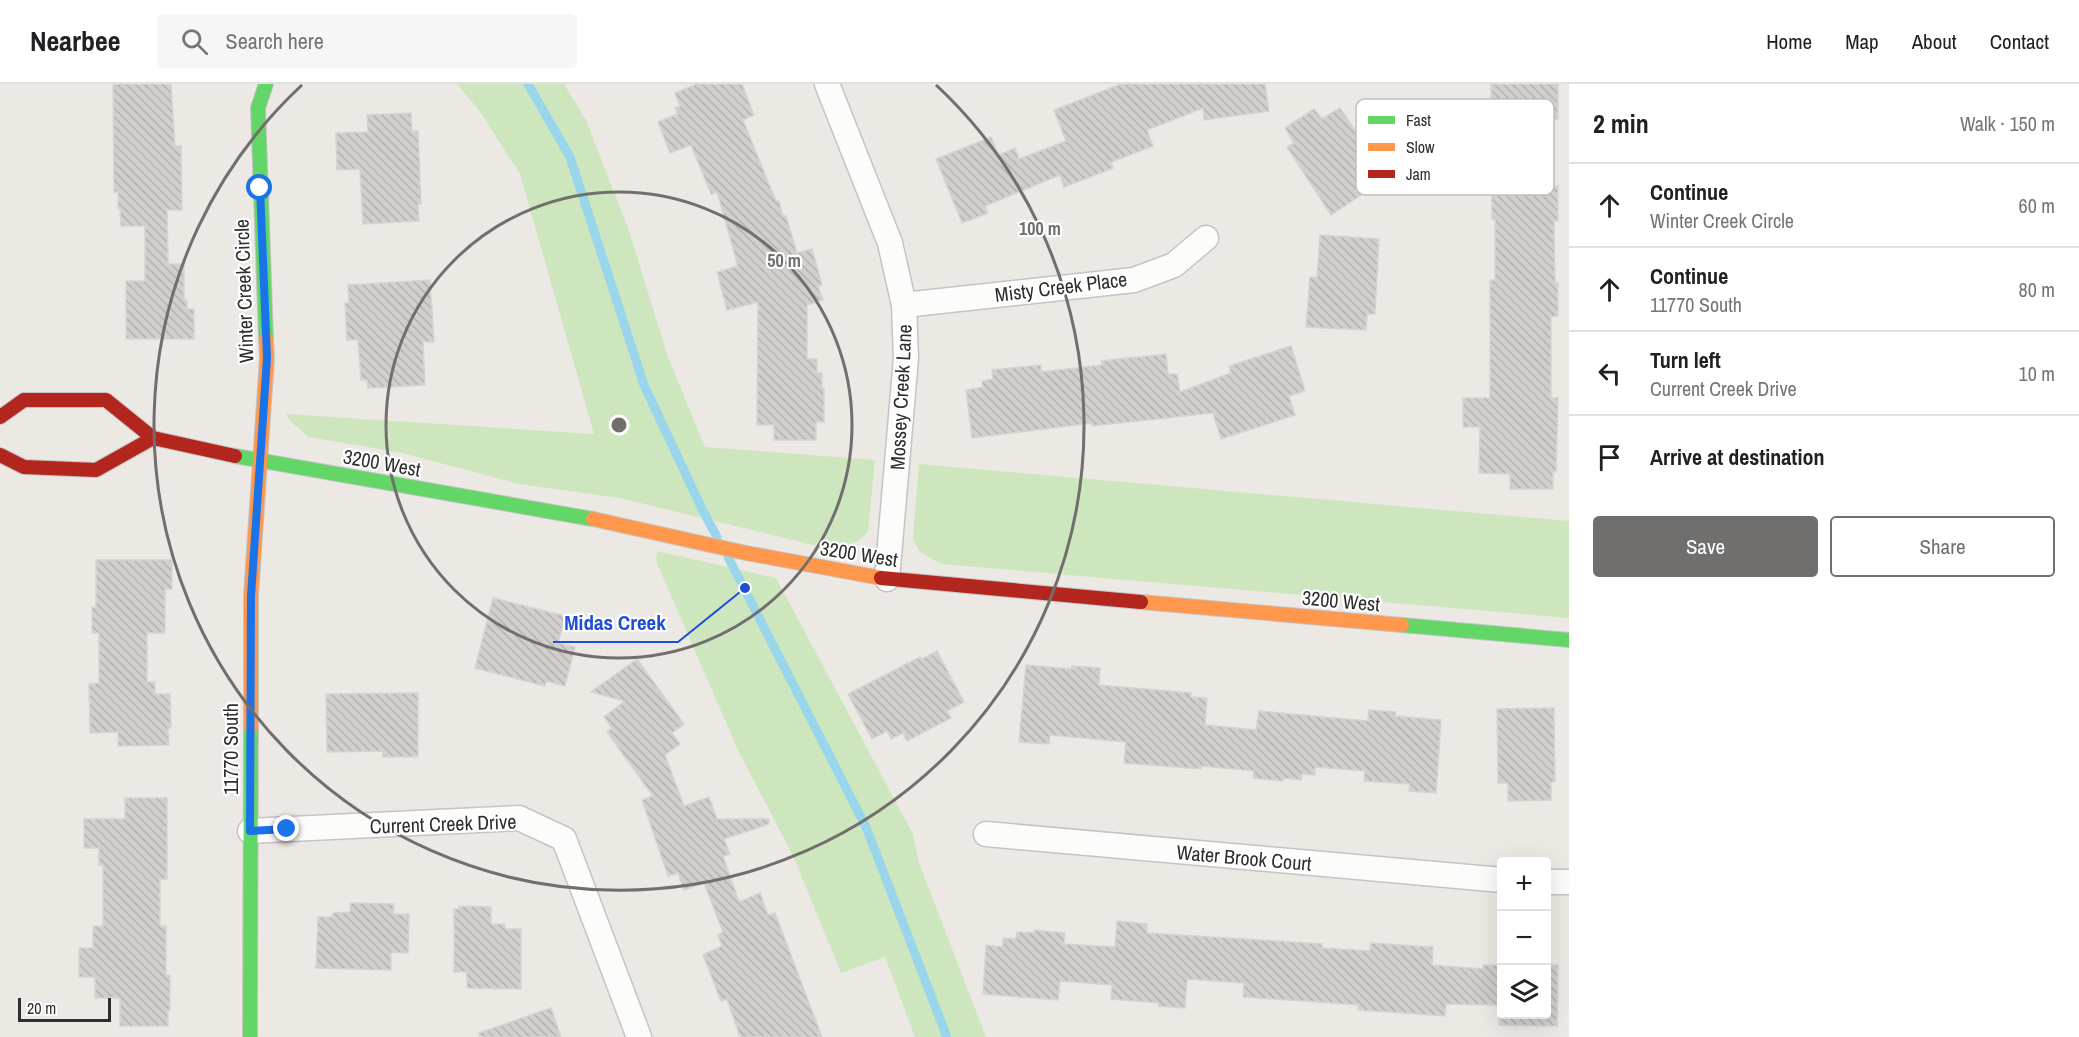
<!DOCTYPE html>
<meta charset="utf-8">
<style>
body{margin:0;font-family:"Archivo Narrow",sans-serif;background:#f6f6f6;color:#202124}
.controls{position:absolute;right:18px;bottom:18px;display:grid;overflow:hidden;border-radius:6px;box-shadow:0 6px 24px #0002}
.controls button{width:54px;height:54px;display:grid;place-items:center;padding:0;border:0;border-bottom:2px solid #e0e0e0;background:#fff;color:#202124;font:30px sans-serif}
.scale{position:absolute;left:18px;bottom:15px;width:93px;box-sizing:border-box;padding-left:6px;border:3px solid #2e2e2e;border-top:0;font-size:16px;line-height:21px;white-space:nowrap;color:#2e2e2e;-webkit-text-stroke:4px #fff;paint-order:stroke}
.stop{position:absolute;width:18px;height:18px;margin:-14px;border:4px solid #1a73e8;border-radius:50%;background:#fff}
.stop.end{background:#1a73e8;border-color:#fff;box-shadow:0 2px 6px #0008}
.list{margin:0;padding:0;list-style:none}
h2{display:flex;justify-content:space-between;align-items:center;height:78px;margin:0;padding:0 24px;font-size:26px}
h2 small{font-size:20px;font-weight:400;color:#757577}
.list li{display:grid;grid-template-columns:39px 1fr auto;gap:18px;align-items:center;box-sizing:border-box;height:84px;padding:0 24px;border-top:2px solid #e0e0e0}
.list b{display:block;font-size:22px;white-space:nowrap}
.list p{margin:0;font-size:20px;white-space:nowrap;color:#757577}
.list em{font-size:20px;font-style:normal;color:#757577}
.actions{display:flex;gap:12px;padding:18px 24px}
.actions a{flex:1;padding:14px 0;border:2px solid #706f6e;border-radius:6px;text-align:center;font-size:21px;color:#706f6e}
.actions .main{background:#706f6e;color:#fff}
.icon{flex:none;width:33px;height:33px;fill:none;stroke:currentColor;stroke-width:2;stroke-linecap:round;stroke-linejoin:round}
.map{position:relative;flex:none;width:1569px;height:953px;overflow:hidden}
header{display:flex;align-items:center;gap:36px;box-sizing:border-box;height:84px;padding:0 30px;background:#fff;border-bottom:2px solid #e0e0e0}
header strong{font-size:28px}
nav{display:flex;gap:33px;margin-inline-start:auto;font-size:21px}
.search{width:420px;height:54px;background:#f6f6f6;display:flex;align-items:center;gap:15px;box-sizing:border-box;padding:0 21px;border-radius:6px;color:#757577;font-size:22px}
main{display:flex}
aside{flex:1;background:#fff}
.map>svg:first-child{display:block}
.grass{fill:#cee6be}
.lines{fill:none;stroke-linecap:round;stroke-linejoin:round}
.stream{stroke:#99d6ec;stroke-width:9}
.building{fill:url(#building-back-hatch);stroke:#d7d4d0;stroke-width:1.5}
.street-casing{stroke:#c5c4c5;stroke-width:27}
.fast-casing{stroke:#c5c4c5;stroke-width:16}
.slow-casing{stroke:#c5c4c5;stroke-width:16}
.jam-casing{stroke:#c5c4c5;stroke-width:16}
.street{stroke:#fcfcfb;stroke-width:24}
.fast{stroke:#63d668;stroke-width:14}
.slow{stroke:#ff974d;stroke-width:14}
.jam{stroke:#b3261e;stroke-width:14}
.route{stroke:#1a73e8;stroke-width:8}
.ring{fill:none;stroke:#706f6e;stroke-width:3}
.labels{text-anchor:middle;stroke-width:4.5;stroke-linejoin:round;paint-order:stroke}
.street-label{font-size:20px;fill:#2e2e2e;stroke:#fff}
.key{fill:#fff;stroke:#c0c0c0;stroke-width:1.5}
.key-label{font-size:16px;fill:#2e2e2e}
.centre{fill:#706f6e;stroke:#fff;stroke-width:3}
.ring-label{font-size:18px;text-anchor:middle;font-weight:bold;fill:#706f6e;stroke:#fff;stroke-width:4.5;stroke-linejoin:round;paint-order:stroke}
.leader{fill:none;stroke:#1d4ed8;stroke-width:2}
.callout-dot{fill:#1d4ed8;stroke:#fff;stroke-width:2}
.callout-label{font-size:21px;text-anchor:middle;font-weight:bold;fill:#1d4ed8;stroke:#fff;stroke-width:4.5;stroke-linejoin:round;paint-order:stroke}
</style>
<header>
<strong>Nearbee</strong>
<div class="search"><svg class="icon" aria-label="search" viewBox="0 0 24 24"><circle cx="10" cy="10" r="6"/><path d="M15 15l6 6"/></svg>Search here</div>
<nav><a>Home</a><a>Map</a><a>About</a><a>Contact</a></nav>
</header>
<main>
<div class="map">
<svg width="1569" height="953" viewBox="0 0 1569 953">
<defs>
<pattern id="building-back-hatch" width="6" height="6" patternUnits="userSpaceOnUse" patternTransform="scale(1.5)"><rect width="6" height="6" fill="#d1cecb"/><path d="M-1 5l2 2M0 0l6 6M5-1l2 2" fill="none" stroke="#b4b1af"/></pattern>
</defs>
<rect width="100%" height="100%" fill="#ece8e4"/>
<g class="grass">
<path d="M457,0H564L586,36L629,147L668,273L705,363L875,376L868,447C854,466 835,464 813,461L620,414L518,400L403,369L309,353L291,338L286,330L594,350L520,90L479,26Z"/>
<polygon points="919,380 1569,437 1569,534 941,480 920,468 913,455"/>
<polygon points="657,467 776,494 913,750 919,779 986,953 915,953 885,873 841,889 794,774 737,664 656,477"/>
</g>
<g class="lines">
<g class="stream">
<polyline points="528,0 570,73 644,301 702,425 717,453"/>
<polyline points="728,473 866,743 947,953"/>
</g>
</g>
<g class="building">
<polygon points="113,0 171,0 175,62 181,62 182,126 167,126 168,180 184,180 184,216 187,216 187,225 194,225 194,255 126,255 126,197 145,197 145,142 121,142 120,125 118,125 118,108 114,108"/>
<polygon points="697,0 742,0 754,31 743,36 776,117 779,117 783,132 786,132 797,169 812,165 822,201 818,202 823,216 807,221 807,275 817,275 817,289 822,289 822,304 824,304 824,338 816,338 816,356 774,356 774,341 757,341 758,218 727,226 717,188 738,182 717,108 711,110 691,61 670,69 658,38 678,30 675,24 680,22 675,9"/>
<polygon points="1121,0 1265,0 1269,27 1204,36 1203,24 1147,46 1153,62 1111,78 1113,84 1064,103 1060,91 985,122 988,129 962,139 936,75 991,53 999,71 1015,64 1019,75 1066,57 1054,26"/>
<polygon points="1491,0 1558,0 1558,35 1554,35 1554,102 1558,102 1558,137 1554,137 1555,199 1558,199 1558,232 1551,233 1551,314 1558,314 1556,388 1553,388 1553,405 1510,405 1510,390 1479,389 1480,343 1463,343 1463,314 1490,314 1490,196 1495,196 1495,135 1492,135"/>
<polygon points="1340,24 1356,48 1360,45 1373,65 1368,68 1385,95 1331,131 1287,63 1294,59 1285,44 1314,25 1322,35"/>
<polygon points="411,29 412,47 418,47 421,120 418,120 419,137 363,140 360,85 337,86 336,49 368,48 367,31"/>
<polygon points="1320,151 1379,155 1375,230 1367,230 1366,246 1306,243 1310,193 1317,194"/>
<polygon points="430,196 434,258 423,258 425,301 368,304 367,296 361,296 358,256 347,256 345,219 349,219 348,201"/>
<polygon points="1291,262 1305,307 1289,312 1295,331 1221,355 1213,329 1092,342 1092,339 972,354 966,306 983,303 982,297 993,295 992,286 1041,281 1041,288 1103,281 1101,277 1166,270 1168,290 1177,290 1180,308 1231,289 1229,282"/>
<polygon points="96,476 172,476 172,505 165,505 165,549 147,549 147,598 155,598 155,610 170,610 171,644 168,644 169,661 118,662 118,648 90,649 89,600 99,599 99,549 92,549 92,523 96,523"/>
<polygon points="493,514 565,532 558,559 575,563 565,602 546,597 545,602 475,584"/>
<polygon points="937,567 964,618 947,627 951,634 907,657 903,649 891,655 887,647 872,655 848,610 920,573 922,575"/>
<polygon points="637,575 684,640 672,649 680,660 665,671 684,722 709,713 717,735 769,735 769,740 724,755 730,770 723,772 739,818 760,809 768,831 775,829 822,953 740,953 727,915 721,917 703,871 722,862 718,851 723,848 704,799 684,806 678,789 668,792 642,716 653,712 607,648 612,644 604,633 625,617 591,608"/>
<polygon points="1026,581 1072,585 1072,582 1100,584 1099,601 1191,609 1191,613 1207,614 1205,641 1256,646 1259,627 1368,637 1369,626 1396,628 1395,632 1441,636 1436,709 1409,707 1410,700 1364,697 1365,687 1315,683 1315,691 1302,690 1301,696 1283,694 1283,697 1253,694 1254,687 1202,682 1201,685 1124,679 1126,658 1050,651 1049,660 1019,658"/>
<polygon points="418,609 418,673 383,673 383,667 327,668 326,610"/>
<polygon points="1554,624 1555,698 1551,698 1551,716 1508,717 1508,699 1498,699 1497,625"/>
<polygon points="125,714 167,714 167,795 160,795 160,842 166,842 166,891 170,891 170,926 168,926 168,942 120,942 120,914 95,914 95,893 79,893 79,864 93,864 93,842 103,842 103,781 99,781 99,764 84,764 84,735 125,735"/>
<polygon points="350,819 394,820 393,830 409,830 408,869 391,868 391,886 316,884 318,833 333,833 333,829 350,828"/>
<polygon points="459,822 491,823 491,840 505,840 505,845 521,845 521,905 467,904 467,888 454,888 454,825 459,825"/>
<polygon points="1117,837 1147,840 1147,849 1322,860 1322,864 1370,867 1370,859 1433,863 1432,881 1483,885 1483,881 1502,881 1502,930 1546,930 1546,881 1558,881 1557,942 1499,941 1499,921 1446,920 1445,932 1358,926 1359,921 1243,913 1244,899 1187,895 1185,924 1158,922 1159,919 1111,915 1112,901 1060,897 1058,916 983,910 986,861 1003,863 1003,854 1016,855 1017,848 1034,849 1034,846 1065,849 1064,860 1115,863"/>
<polygon points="551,924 561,953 480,953 479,949"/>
</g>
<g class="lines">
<defs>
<g id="street">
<polyline points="827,0 890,159 904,221 906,274 887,495"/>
<polyline points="904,221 1134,196 1174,181 1206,154"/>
<polyline points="250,747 519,734 564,755 639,953"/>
<polyline points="986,750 1502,796"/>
<polyline points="1546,798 1569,798"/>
</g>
<g id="fast">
<polyline points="266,0 258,24 266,255"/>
<polyline points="235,372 593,435"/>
<polyline points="1402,541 1569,556"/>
<polyline points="250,953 251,643"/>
</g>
<g id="slow">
<polyline points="593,435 746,469 881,494"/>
<polyline points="1141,518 1402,541"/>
<polyline points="251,643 251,511 267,274 266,255"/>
</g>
<g id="jam">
<polyline points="0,333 24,316 106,316 153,354 235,372"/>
<polyline points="0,371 24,383 96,386 153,354"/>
<polyline points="881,494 1141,518"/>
</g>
</defs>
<use href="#street" class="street-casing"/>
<use href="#fast" class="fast-casing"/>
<use href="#slow" class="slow-casing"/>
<use href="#jam" class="jam-casing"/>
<use href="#street" class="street"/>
<use href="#fast" class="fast"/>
<use href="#slow" class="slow"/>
<use href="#jam" class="jam"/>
</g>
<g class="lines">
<polyline class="route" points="260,104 267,274 251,512 250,747 287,745"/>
</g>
<g class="ring">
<circle cx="619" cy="341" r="233"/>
<path d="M936 1A465 465 0 1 1 302 1"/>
</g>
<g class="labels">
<g class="street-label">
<text transform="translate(1061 203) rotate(-7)" y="7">Misty Creek Place</text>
<text transform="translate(244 207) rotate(-92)" y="7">Winter Creek Circle</text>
<text transform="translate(901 313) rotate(-87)" y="7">Mossey Creek Lane</text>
<text transform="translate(382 379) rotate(10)" y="7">3200 West</text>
<text transform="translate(859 470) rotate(9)" y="7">3200 West</text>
<text transform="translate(1341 517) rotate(5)" y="7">3200 West</text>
<text transform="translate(231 665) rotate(-90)" y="7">11770 South</text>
<text transform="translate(443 740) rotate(-2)" y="7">Current Creek Drive</text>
<text transform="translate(1244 774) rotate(5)" y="7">Water Brook Court</text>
</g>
</g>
<rect x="1356" y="15" width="198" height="96" rx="9" class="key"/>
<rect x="1368" y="32" width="27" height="8" fill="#63d668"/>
<rect x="1368" y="59" width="27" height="8" fill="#ff974d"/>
<rect x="1368" y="86" width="27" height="8" fill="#b3261e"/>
<g class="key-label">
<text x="1406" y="42">Fast</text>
<text x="1406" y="69">Slow</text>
<text x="1406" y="96">Jam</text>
</g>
<circle cx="619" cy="341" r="9" class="centre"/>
<g class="ring-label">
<text x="1040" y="151">100 m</text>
<text x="784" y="183">50 m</text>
</g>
<path class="leader" d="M745 504L678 558H553"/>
<circle class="callout-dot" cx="745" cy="504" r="6"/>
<g class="callout-label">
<text x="615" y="546">Midas Creek</text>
</g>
</svg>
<div class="controls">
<button>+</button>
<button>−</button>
<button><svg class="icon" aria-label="layers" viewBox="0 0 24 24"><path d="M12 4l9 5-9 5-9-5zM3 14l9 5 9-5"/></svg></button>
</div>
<div class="scale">20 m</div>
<div class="stop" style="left:260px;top:104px"></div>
<div class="stop end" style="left:287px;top:745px"></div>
</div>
<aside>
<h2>2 min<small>Walk · 150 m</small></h2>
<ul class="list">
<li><svg class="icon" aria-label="ahead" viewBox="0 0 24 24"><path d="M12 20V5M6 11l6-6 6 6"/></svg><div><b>Continue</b><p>Winter Creek Circle</p></div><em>60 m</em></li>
<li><svg class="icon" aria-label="ahead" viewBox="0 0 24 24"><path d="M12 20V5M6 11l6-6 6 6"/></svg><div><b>Continue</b><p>11770 South</p></div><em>80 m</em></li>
<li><svg class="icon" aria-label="left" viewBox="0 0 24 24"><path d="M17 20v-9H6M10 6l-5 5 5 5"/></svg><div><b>Turn left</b><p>Current Creek Drive</p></div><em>10 m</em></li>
<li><svg class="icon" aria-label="arrive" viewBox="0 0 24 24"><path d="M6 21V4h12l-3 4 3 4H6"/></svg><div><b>Arrive at destination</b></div></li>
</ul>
<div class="actions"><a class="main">Save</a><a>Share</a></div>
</aside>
</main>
